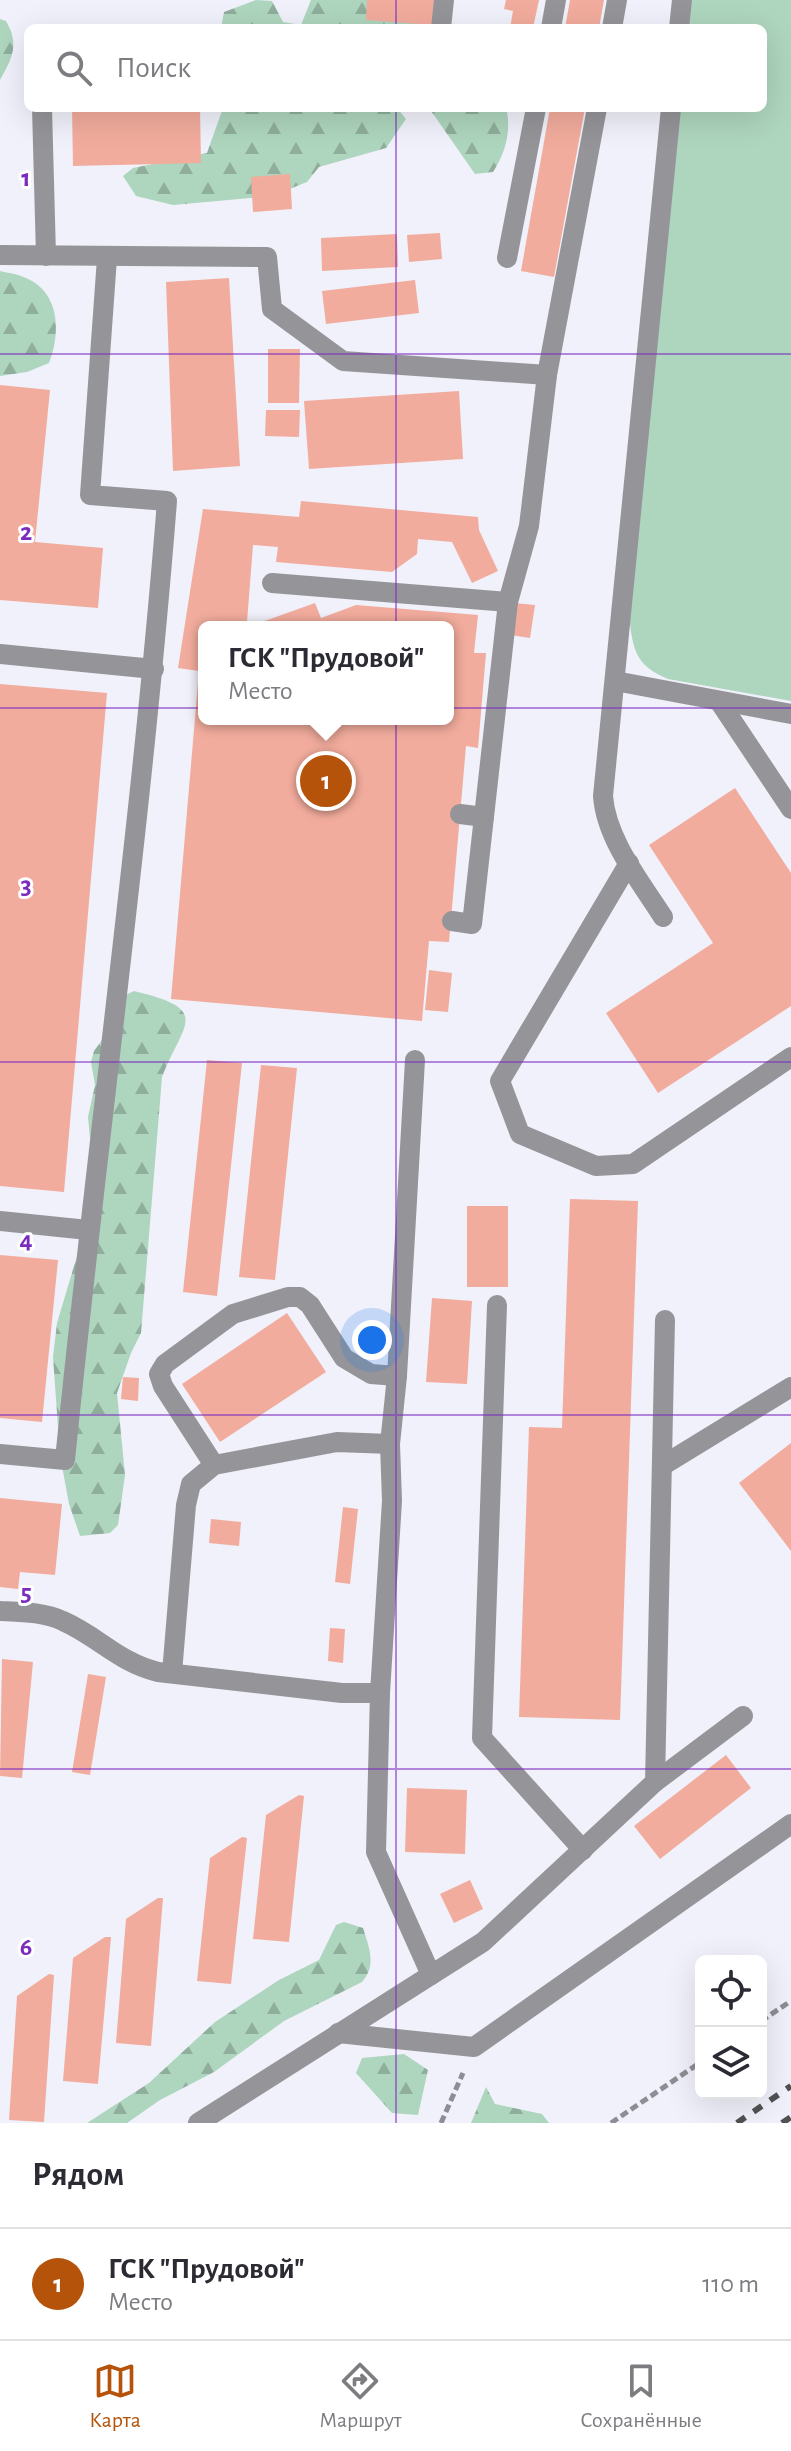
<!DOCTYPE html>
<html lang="ru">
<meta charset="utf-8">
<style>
body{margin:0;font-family:"Alegreya Sans",sans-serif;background:#f2f2f3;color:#2b2b33}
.controls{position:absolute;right:24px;bottom:24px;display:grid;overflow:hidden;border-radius:12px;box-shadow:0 8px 32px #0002}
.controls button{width:72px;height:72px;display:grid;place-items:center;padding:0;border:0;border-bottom:2px solid #e1e1e2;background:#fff;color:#2b2b33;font:40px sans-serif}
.you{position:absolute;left:372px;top:1340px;width:28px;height:28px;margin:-20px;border:6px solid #fff;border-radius:50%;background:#1a73e8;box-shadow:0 0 0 12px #1a73e833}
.badge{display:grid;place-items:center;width:52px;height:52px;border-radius:50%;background:#b45309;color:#fff;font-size:26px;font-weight:700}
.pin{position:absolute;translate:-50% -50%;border:4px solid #fff;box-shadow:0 2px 8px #0006}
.popup{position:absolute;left:198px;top:621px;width:256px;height:104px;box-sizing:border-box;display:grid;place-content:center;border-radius:12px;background:#fff;filter:drop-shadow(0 2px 6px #0005);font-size:26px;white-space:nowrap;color:#7c7c81}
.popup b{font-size:30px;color:#2b2b33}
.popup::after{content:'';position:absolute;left:50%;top:100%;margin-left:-16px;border:16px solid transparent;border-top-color:#fff}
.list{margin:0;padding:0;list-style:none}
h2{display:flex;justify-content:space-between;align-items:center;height:104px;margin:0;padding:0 32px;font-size:34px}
h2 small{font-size:26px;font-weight:400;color:#7c7c81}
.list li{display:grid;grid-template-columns:52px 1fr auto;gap:24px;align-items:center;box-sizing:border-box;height:112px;padding:0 32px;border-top:2px solid #e1e1e2}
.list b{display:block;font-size:30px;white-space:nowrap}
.list p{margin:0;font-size:26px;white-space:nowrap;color:#7c7c81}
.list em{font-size:26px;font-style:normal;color:#7c7c81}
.icon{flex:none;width:44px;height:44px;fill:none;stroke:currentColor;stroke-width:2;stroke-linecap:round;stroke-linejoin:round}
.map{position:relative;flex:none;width:791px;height:2123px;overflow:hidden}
.search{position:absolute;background:#fff;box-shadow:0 8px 32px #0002;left:24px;right:24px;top:24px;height:88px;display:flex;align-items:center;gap:20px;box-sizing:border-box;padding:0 28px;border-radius:12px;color:#7c7c81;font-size:30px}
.sheet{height:216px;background:#fff}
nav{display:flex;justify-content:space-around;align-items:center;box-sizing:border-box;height:112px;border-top:2px solid #e1e1e2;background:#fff;font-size:22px;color:#7c7c81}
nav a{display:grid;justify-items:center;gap:4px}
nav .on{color:#b45309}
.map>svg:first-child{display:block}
.grass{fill:#aed5bd}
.forest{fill:url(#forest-firs)}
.building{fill:#f2ac9d;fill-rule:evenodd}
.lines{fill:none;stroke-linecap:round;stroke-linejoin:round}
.path{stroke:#8d8e94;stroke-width:5;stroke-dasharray:8 4;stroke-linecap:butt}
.minor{stroke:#959599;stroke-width:20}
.rail{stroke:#515154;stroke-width:6;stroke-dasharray:10 10;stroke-linecap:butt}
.grid{fill:none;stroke:#7b2cbf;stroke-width:2;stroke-opacity:0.55}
.grid-label{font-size:26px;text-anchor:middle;font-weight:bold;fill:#7b2cbf;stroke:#fff;stroke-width:6;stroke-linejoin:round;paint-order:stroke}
</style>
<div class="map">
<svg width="791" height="2123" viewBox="0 0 791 2123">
<defs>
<pattern id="forest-firs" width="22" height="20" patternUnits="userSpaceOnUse" patternTransform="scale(2)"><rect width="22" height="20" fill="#aed5bd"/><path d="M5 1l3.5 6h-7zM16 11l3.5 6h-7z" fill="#8fae9b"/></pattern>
</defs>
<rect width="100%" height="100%" fill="#f0f1fa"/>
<path class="grass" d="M689,0H791V701L668,679C635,665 633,650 629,616L679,108H763V28H687Z"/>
<g class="forest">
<polygon points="256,0 272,1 283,22 301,25 311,0 445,0 446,22 456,28 221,28 224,12"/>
<path d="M0,19L6,21C20,45 12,58 0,80Z"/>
<polygon points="223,108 397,108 406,119 386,148 319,167 307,182 272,196 173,205 136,196 123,176 133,168 207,153"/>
<path d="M429,108H506C512,130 505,154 493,172L475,174Z"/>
<path d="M0,271C8,273 18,274 26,278C60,292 61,333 49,363L27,372L0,376Z"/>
<path d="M134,991C213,1010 183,1022 162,1077L141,1333L131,1353L117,1393L125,1475L118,1525L110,1533L80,1536L69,1504L60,1455L53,1357L57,1323L80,1246L94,1179L88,1117L95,1085L91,1062L94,1051L107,1033L115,1000Z"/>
<path d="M344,1922L363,1928C369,1947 377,1965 362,1982L284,2021L214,2072L160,2100L127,2123H87L149,2083L215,2022L279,1980L319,1960L336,1925Z"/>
<polygon points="404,2054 428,2070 418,2115 392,2113 356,2073 362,2058"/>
<polygon points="486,2087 495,2104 542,2114 549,2123 471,2123"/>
</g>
<g class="building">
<polygon points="367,0 434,0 432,25 366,20"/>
<polygon points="506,0 539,0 533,28 510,28 513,11 504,9"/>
<polygon points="570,0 604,0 599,28 565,28"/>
<polygon points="72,108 200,108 201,163 73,166"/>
<polygon points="550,108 585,108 554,277 521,271"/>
<polygon points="290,174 292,209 253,212 251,177"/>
<polygon points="440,233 442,259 409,262 407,235"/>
<polygon points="397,234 398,267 322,271 321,238"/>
<polygon points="229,278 240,466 173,471 166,282"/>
<polygon points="415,280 419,313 326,324 322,291"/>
<polygon points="268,349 300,349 299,403 268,403"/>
<polygon points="0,385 50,390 35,542 103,548 98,608 0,600"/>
<polygon points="459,391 463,459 309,469 304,401"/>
<polygon points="266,410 300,410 299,437 265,436"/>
<path d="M301,501L478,517L479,530L498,571L472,583L452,542L418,539L417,554L392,572L276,562L278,547L253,545L247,622L259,623L315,603L321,618L356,605L478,615L474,653H486L478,748L466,746L449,942L429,941L422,1021L171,999L199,671L178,668L203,509L299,517ZM204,627H448V719H204Z"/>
<polygon points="514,603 535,605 530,638 510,635"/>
<polygon points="0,684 107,693 64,1192 0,1186"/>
<polygon points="735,788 791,873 791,1006 658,1093 606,1013 713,943 649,845"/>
<polygon points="429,970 452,973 448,1012 425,1010"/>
<polygon points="207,1060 242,1063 217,1296 183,1292"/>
<polygon points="261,1065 297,1068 275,1280 239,1277"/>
<polygon points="570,1199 638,1201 620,1720 519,1717 529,1427 562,1428"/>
<rect x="467" y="1206" width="41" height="81"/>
<polygon points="0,1255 58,1260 42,1422 0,1418"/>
<polygon points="432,1298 472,1301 467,1384 426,1382"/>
<polygon points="287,1313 326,1372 220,1442 182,1384"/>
<polygon points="123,1377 139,1378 138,1401 121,1399"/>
<polygon points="791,1443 791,1551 739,1483"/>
<polygon points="0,1498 62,1504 55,1575 20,1572 18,1589 0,1587"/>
<polygon points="343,1507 358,1509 350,1584 335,1582"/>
<polygon points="211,1519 241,1522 239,1546 209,1543"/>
<polygon points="330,1628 345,1629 343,1663 328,1661"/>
<polygon points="2,1659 33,1662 22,1778 0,1776"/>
<polygon points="88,1674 106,1677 90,1775 72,1772"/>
<polygon points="726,1755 751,1788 660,1859 634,1826"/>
<polygon points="407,1788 467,1790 465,1854 405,1852"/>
<polygon points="299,1795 304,1796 289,1942 253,1939 266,1815"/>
<polygon points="242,1837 247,1838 231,1984 197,1981 210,1858"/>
<polygon points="470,1880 483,1909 454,1923 440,1894"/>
<polygon points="158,1898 163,1898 151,2046 116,2043 126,1919"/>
<polygon points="105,1937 111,1937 98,2084 63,2081 73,1958"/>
<polygon points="49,1974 54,1975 44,2122 9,2120 17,1996"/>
</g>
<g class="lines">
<g class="path">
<polyline points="761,2021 791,2001"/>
<polyline points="441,2123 463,2073"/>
<polyline points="611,2123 701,2062"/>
</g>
<g class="minor">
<polyline points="441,28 444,0"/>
<polyline points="551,28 556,0"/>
<polyline points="612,28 617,0"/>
<polyline points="679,28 682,0"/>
<polyline points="42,108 46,256"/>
<polyline points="0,255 267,257 272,309 343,361 547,375"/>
<polyline points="507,258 536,108"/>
<polyline points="272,583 508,602"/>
<polyline points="0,654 154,669"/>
<polyline points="615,681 791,714"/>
<polyline points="719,701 791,809"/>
<polyline points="460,814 484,817"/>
<polyline points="629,863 500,1081 520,1134 596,1166 633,1164 791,1057"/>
<path d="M663,917C640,881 606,839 603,796L671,108"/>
<polyline points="452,921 472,924 508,602 529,526 547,375 597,108"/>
<polyline points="415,1060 397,1376 390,1444 392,1501 380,1693 376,1852 431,1975"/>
<polyline points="0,1221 88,1230"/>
<polyline points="497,1305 482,1738 583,1850"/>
<path d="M0,1454L65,1460C97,1140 142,821 167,501L90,495L107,258"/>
<polyline points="214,1465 163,1386 159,1374 165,1364 233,1314 288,1297 300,1297 310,1305 344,1358 371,1374 397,1376"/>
<polyline points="662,1466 791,1387"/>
<path d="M0,1611C21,1612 44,1612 63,1621C99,1637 118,1662 158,1672L342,1693H380"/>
<polyline points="172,1673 186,1505 191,1484 214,1465 337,1442 390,1444"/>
<polyline points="655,1782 743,1716"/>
<polyline points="338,2033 474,2047 791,1824"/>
<polyline points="198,2123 483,1942 655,1782 665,1320"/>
</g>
<g class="rail">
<polyline points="737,2123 791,2086"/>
<polyline points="782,2123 791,2117"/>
</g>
</g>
<path class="grid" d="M396,0V28M396,108V2123M0,354H791M0,708H791M0,1062H791M0,1415H791M0,1769H791"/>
<g class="grid-label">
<text x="26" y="186">1</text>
<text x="26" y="540">2</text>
<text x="26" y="894">3</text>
<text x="26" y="1248">4</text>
<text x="26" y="1601">5</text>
<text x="26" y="1955">6</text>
</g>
</svg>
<div class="controls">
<button><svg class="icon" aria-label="locate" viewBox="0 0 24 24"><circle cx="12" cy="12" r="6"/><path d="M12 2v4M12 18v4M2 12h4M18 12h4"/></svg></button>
<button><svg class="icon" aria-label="layers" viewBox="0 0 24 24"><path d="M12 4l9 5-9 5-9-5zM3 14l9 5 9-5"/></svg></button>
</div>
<div class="you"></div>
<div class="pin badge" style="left:326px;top:781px">1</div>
<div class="popup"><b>ГСК &quot;Прудовой&quot;</b>Место</div>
<div class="search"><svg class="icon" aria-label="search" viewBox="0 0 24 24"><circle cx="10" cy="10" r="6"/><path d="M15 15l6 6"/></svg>Поиск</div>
</div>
<section class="sheet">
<h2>Рядом<small></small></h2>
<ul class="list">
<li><span class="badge">1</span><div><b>ГСК &quot;Прудовой&quot;</b><p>Место</p></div><em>110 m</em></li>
</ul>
</section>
<nav>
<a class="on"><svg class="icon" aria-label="map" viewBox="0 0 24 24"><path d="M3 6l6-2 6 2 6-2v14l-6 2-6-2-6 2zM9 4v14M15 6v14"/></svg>Карта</a>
<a><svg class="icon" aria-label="directions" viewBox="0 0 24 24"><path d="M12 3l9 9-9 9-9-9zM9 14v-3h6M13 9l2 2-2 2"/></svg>Маршрут</a>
<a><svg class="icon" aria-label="saved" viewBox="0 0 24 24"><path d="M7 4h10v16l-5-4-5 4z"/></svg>Сохранённые</a>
</nav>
